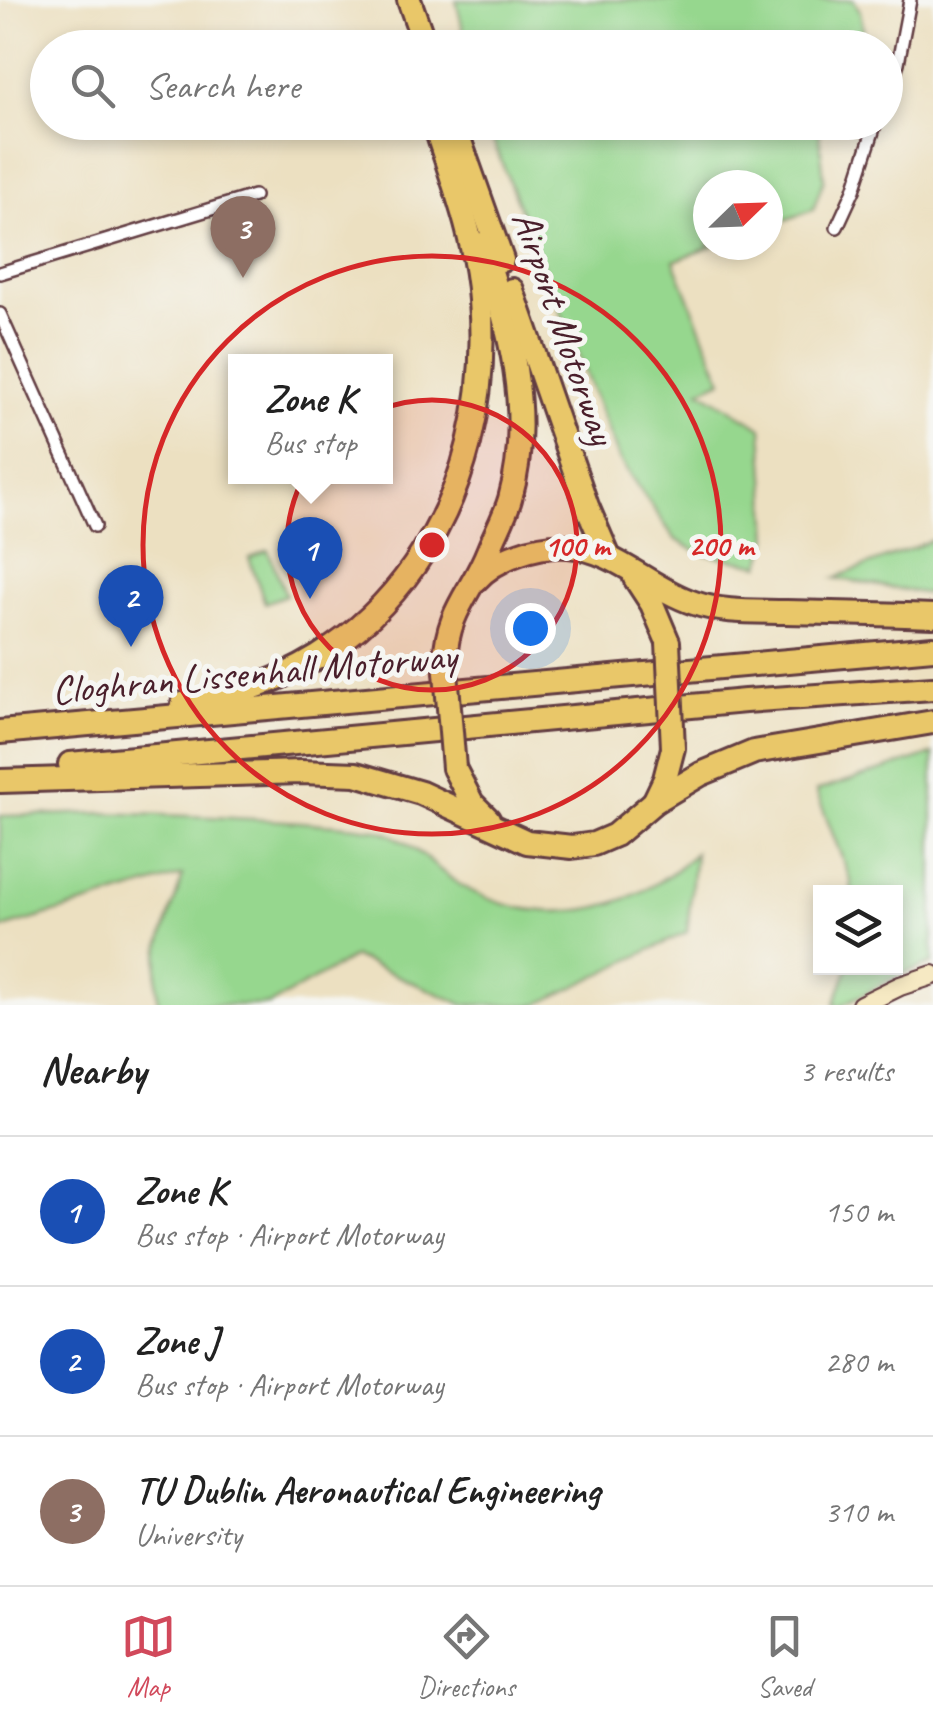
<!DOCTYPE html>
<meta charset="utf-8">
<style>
body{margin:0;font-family:Caveat,sans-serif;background:#f6f6f6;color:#222}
.controls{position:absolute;right:30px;bottom:30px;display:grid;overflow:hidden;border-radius:0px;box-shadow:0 5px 15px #0003}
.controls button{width:90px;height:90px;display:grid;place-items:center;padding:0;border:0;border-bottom:2px solid #e0e0e0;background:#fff;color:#222;font:50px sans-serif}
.compass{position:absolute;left:693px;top:170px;width:90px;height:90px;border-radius:50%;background:#fff;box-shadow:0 5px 15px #0003;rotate:67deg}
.you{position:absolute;left:530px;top:628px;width:35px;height:35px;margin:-25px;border:8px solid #fff;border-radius:50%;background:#1a73e8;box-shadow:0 0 0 15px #1a73e833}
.badge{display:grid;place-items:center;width:65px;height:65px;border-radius:50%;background:#d1495b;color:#fff;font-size:32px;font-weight:700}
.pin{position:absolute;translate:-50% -82px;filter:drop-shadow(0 2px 5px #0008)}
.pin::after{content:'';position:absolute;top:52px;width:35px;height:30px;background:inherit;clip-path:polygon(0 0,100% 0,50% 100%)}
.popup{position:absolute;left:228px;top:354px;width:165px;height:130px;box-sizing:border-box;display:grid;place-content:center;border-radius:0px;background:#fff;filter:drop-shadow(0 2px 8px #0005);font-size:32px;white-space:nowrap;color:#767676}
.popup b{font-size:38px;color:#222}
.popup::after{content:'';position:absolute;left:50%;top:100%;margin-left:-20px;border:20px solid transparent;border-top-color:#fff}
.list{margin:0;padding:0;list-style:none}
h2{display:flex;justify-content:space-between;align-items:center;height:130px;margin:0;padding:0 40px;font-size:42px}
h2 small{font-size:32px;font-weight:400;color:#767676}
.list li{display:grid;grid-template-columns:65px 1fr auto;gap:30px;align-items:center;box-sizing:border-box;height:150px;padding:0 40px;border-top:2px solid #e0e0e0}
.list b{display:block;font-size:38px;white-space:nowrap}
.list p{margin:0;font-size:32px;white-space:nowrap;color:#767676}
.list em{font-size:32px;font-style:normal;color:#767676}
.icon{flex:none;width:55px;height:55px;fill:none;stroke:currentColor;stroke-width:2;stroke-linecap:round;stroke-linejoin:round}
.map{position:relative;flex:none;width:933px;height:1005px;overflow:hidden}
.search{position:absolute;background:#fff;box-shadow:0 5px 15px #0003;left:30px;right:30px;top:30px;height:110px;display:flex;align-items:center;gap:25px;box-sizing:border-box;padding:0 35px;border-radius:55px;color:#767676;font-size:38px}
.sheet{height:580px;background:#fff}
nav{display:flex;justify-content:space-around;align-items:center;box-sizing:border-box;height:140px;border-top:2px solid #e0e0e0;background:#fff;font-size:28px;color:#767676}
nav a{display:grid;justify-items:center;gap:5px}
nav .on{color:#d1495b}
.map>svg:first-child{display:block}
.green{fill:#96d78e;stroke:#707b5c;stroke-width:2.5}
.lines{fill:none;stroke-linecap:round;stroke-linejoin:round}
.street-casing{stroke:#623c42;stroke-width:16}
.secondary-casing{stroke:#623c42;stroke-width:22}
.highway-casing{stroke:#623c42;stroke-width:28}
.street{stroke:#fff;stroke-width:11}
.secondary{stroke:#f6e9c3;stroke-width:18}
.highway{stroke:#e9c769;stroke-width:22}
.highway-bridge-casing{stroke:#623c42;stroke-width:28;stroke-linecap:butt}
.highway-bridge{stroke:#e9c769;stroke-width:22}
.ring{fill:none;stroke:#d62828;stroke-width:5}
.labels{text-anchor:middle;stroke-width:10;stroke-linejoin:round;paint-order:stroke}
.street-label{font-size:40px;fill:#4a1f2b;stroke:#f6f6f2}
.centre{fill:#d62828;stroke:#f6f6f2;stroke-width:5}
.ring-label{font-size:30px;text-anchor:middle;font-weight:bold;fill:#d62828;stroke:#f6f6f2;stroke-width:10;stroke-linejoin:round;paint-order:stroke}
</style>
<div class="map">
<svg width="933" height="1005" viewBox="0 0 933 1005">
<rect width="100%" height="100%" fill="#f6f6f2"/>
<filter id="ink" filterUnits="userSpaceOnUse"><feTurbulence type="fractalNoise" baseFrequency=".01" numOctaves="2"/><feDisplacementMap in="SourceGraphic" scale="20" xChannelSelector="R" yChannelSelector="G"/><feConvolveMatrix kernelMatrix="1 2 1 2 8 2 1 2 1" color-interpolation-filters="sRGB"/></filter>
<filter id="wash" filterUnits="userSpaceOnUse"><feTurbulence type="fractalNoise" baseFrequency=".0048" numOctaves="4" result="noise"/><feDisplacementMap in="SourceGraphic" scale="40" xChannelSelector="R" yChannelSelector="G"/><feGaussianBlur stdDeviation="2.25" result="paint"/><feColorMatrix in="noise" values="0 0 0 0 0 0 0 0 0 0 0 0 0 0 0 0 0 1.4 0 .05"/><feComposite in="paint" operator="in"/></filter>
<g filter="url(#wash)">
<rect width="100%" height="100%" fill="#ece0c1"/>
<g class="green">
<polygon points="456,0 854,0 860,11 866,46 467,47"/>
<polygon points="486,123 818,123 824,179 813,210 768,226 768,185 708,185 708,245 716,245 674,261 722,380 700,390 762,428 769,538 761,565 699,553 675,539 620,461"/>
<polygon points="933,540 933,595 834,578"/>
<polygon points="268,550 286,595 265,603 249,558"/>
<polygon points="933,754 933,963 904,973 842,1005 834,1005 848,968 896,968 896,892 852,892 851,881 816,791"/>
<path d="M103,813C169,815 235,817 301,822C326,825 352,825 376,830C408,836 432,867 459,884C536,931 632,916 695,853L687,932L537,1005H464L354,957L269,1005H158C153,944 167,929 183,875L0,929V816Z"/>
</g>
</g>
<g filter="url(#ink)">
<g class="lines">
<defs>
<g id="street">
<polyline points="886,97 898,63 910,0"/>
<polyline points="837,227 854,190 876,122"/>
<polyline points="0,273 254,196"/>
<polyline points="0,314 95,526"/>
</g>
<polyline id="secondary" points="861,1005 900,986 933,975"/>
<g id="highway">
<polyline points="409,0 426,48"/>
<polyline points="453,122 502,260"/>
<polyline points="512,290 587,506 608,555"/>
<polyline points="635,578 652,604 668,642"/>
<path d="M476,580C496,557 539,544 568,546C616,550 649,588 694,603C723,613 756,611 786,612C835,613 884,614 933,616"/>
<path d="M445,660C448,608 472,593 489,549C496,532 505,516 510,499C534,414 509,324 482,244"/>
<path d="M183,704C388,676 496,497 480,300C476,240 452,180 434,122"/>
<polyline points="0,732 933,648"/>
<polyline points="70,764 745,701 933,688"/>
<polyline points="454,768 472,803 488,819"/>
<polyline points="0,781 301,772 356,774 421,793 527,842 572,847 594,844 615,835 654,802 701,774 754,752 933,722"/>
<polyline points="654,802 665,779 673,748"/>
</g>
</defs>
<use href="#street" class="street-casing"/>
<use href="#secondary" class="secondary-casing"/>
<use href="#highway" class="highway-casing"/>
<use href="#street" class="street"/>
<use href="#secondary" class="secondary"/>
<use href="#highway" class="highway"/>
<defs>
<g id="highway-bridge">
<polyline points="668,642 673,748"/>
<polyline points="445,660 454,768"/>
</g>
</defs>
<use href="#highway-bridge" class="highway-bridge-casing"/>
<use href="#highway-bridge" class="highway-bridge"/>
</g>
</g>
<circle cx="432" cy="545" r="145" fill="#d62828" fill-opacity=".12"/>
<g class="ring">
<circle cx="432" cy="545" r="145"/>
<circle cx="432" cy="545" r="289"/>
</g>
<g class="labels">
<g class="street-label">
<text transform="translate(565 327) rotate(71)" y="14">Airport Motorway</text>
<text transform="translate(254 672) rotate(-5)" y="14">Cloghran Lissenhall Motorway</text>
</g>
</g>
<circle cx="432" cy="545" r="15" class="centre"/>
<g class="ring-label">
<text x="577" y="556">100 m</text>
<text x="721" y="556">200 m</text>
</g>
</svg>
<div class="controls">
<button><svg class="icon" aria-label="layers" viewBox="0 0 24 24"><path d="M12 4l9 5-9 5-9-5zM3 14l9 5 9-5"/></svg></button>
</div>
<svg class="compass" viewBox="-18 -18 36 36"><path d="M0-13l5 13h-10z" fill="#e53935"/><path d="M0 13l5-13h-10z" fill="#767676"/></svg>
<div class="you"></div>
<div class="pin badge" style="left:310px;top:599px;background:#1a4fb4">1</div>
<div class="popup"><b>Zone K</b>Bus stop</div>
<div class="pin badge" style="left:131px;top:647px;background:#1a4fb4">2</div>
<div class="pin badge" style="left:243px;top:278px;background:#8d6e63">3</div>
<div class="search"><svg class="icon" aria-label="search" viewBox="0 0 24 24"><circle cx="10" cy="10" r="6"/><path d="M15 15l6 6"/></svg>Search here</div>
</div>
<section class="sheet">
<h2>Nearby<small>3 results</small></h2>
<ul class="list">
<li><span class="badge" style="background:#1a4fb4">1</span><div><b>Zone K</b><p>Bus stop · Airport Motorway</p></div><em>150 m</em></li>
<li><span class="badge" style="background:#1a4fb4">2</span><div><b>Zone J</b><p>Bus stop · Airport Motorway</p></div><em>280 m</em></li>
<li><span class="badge" style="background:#8d6e63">3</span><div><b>TU Dublin Aeronautical Engineering</b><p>University</p></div><em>310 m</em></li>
</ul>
</section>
<nav>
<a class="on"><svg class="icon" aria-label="map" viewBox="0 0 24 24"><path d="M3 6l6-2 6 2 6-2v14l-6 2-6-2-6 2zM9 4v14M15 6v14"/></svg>Map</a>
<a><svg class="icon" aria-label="directions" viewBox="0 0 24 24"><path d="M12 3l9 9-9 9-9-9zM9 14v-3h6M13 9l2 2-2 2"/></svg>Directions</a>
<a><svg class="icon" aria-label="saved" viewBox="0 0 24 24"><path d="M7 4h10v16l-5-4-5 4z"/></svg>Saved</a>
</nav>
